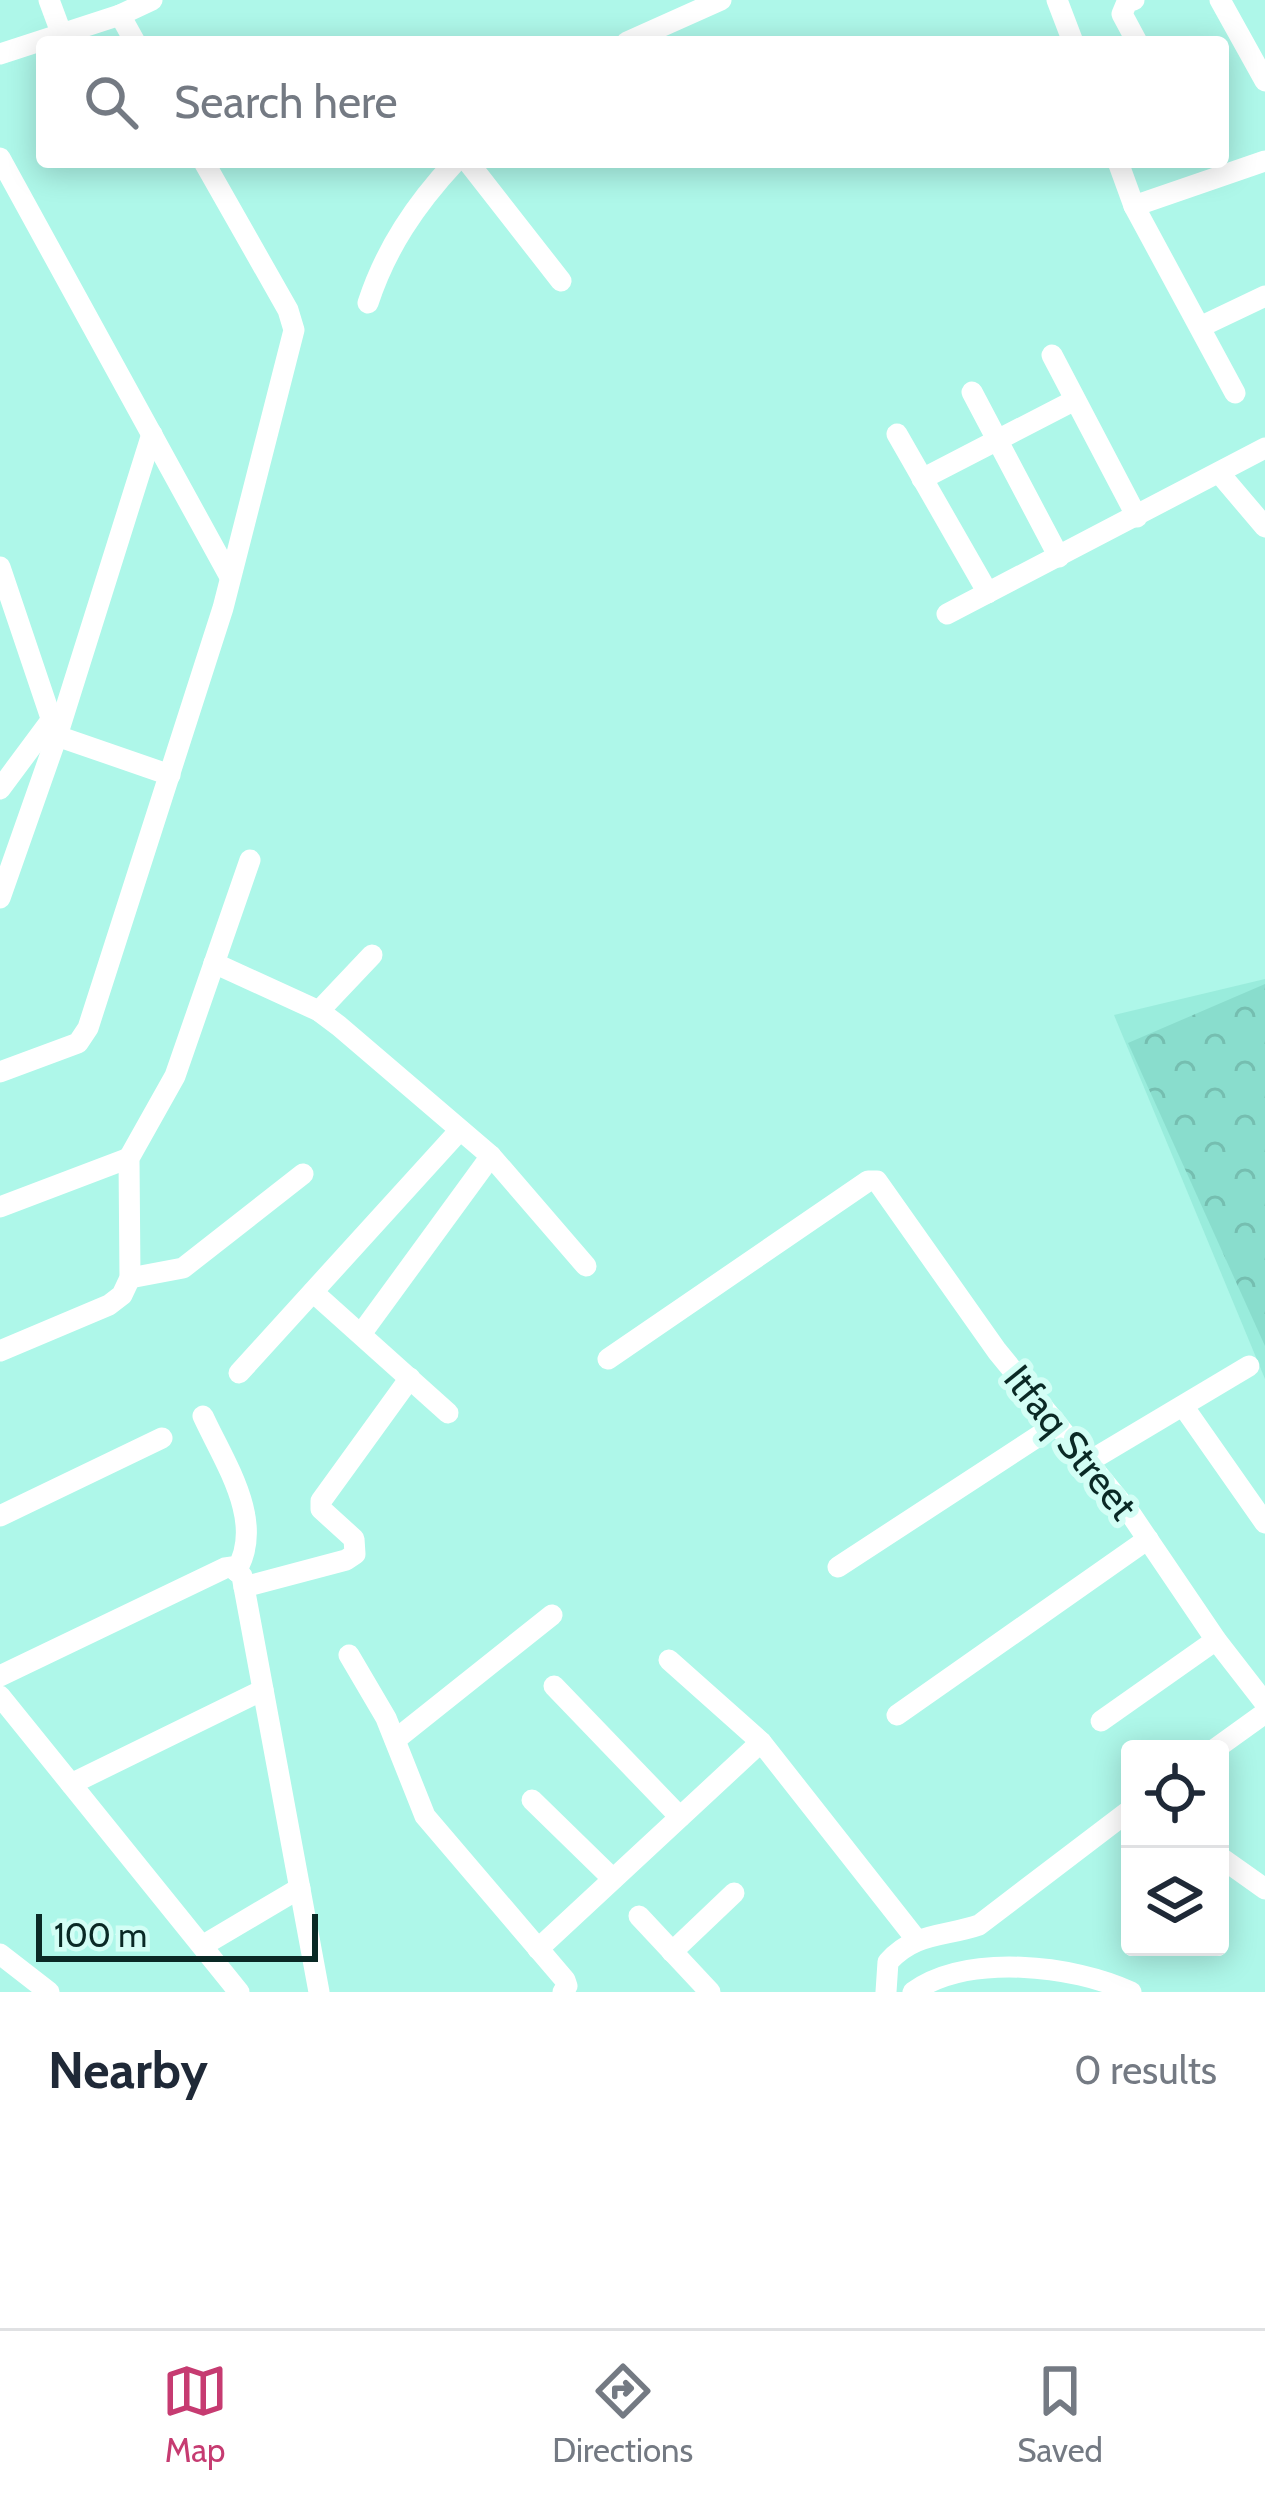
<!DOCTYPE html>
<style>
body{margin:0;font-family:Cabin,sans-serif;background:#f6f6f7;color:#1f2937}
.controls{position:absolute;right:36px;bottom:36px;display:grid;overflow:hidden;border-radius:12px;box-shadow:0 6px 30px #0003}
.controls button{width:108px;height:108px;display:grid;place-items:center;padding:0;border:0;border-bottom:3px solid #e0e1e3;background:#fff;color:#1f2937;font:60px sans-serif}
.scale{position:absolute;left:36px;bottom:30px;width:282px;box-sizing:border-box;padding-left:12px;border:6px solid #0a2925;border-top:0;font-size:33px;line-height:42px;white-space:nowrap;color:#0a2925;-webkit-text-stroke:9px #d3fef5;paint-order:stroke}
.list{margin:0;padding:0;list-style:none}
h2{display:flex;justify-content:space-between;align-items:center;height:156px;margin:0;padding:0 48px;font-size:51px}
h2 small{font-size:39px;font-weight:400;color:#747a83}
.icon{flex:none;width:66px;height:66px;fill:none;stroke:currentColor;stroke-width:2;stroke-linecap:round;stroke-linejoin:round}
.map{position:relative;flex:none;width:1265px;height:1992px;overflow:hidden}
.search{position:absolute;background:#fff;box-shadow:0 6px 30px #0003;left:36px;right:36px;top:36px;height:132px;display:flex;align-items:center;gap:30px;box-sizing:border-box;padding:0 42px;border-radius:12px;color:#747a83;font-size:45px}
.sheet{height:336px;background:#fff}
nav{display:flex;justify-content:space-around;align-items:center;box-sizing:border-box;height:168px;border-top:3px solid #e0e1e3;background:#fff;font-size:33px;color:#747a83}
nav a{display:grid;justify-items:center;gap:6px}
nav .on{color:#c63b71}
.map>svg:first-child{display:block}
.built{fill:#99ecdc}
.forest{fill:url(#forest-crowns)}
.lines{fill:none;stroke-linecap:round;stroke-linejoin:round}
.minor{stroke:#fff;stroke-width:21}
.labels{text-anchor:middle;stroke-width:12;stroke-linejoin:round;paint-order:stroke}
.street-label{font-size:39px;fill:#0a2925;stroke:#d3fef5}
</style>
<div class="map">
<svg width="1265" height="1992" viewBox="0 0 1265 1992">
<defs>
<pattern id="forest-crowns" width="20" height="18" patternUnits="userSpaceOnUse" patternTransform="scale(3)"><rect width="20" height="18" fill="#89ddcd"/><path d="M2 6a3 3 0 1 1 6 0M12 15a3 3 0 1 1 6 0" fill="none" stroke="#75beb0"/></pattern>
</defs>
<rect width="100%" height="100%" fill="#aef7e9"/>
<polygon class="built" points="1265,979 1265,1379 1114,1015"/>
<polygon class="forest" points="1265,984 1265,1346 1128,1043"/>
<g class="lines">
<g class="minor">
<polyline points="49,0 62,35"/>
<polyline points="1057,0 1073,42"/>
<polyline points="1134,0 1127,2 1122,14 1137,42"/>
<polyline points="1220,0 1265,81"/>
<polyline points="120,15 135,42"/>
<polyline points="627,42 721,0"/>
<polyline points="0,54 120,15 152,0"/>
<polyline points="0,158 230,577"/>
<polyline points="468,162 561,281"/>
<polyline points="1118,162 1134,206 1235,393"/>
<polyline points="1134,206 1265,161"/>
<path d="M368,303C386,248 416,204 455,162"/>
<polyline points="1200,327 1265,296"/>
<polyline points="1052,355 1137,517"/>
<polyline points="972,392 1059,557"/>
<polyline points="897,434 988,593"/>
<polyline points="1220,474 1265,527"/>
<polyline points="922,479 1075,400"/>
<polyline points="0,567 57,736 170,775"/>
<polyline points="947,614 1265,448"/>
<polyline points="0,789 52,719"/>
<polyline points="0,898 57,736 152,434"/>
<polyline points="214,963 319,1011 339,1026 491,1156 586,1266"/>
<polyline points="319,1011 372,955"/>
<polyline points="0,1072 78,1043 88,1028 223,608 294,330 288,310 204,162"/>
<polyline points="0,1207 129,1158"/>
<polyline points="130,1278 183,1268 303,1174"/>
<polyline points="313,1292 448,1413"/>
<polyline points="361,1334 491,1156"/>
<polyline points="0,1351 109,1305 122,1295 130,1278 129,1158 175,1076 250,860"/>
<polyline points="608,1359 868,1181 877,1181 997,1351 1132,1516 1216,1640 1265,1703"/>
<polyline points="239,1373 460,1130"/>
<polyline points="1183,1406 1265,1523"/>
<path d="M203,1416C224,1462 266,1522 236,1571"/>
<polyline points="1088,1462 1249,1366"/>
<polyline points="0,1516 162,1438"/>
<polyline points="838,1567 1057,1424"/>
<polyline points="244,1587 346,1560 355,1554 354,1539 321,1509 321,1501 410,1378"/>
<polyline points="349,1655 386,1718 425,1816 565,1980 567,1986 563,1992"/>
<polyline points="669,1660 761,1742 916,1939"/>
<polyline points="0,1676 225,1568 232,1567 242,1576 319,1992"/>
<polyline points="554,1686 680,1817"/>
<polyline points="0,1696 239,1992"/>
<polyline points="897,1715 1148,1539"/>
<polyline points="1101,1721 1216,1640"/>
<polyline points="395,1740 552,1615"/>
<polyline points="1215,1749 1265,1713"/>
<polyline points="71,1784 263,1690"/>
<polyline points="532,1800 613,1879"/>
<polyline points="1220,1857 1265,1889"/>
<polyline points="639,1916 710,1992"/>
<polyline points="202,1946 300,1888"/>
<polyline points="538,1949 761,1742"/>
<polyline points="672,1952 734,1893"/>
<polyline points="0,1954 49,1992"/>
<path d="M886,1992L888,1962C915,1932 944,1937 979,1925L1130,1810"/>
<path d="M913,1992C968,1953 1073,1965 1131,1992"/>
</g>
</g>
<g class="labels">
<g class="street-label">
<text transform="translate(1071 1442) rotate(51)" y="14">Itfaq Street</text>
</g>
</g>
</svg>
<div class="controls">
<button><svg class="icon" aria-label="locate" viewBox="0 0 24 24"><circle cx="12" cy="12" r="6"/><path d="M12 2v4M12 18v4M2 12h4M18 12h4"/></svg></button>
<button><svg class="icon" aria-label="layers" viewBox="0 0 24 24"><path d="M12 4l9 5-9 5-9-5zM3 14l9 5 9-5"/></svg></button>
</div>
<div class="scale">100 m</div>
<div class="search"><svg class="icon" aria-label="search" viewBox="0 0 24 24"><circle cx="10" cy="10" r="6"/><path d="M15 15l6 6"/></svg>Search here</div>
</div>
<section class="sheet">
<h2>Nearby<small>0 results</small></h2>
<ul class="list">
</ul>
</section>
<nav>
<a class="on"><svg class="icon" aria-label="map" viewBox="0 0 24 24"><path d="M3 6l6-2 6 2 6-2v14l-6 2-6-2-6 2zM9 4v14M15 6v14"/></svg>Map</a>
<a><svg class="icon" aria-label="directions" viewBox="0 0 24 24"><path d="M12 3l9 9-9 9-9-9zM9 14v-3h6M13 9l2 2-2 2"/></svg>Directions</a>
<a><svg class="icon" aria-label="saved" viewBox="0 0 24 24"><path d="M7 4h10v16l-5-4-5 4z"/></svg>Saved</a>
</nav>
